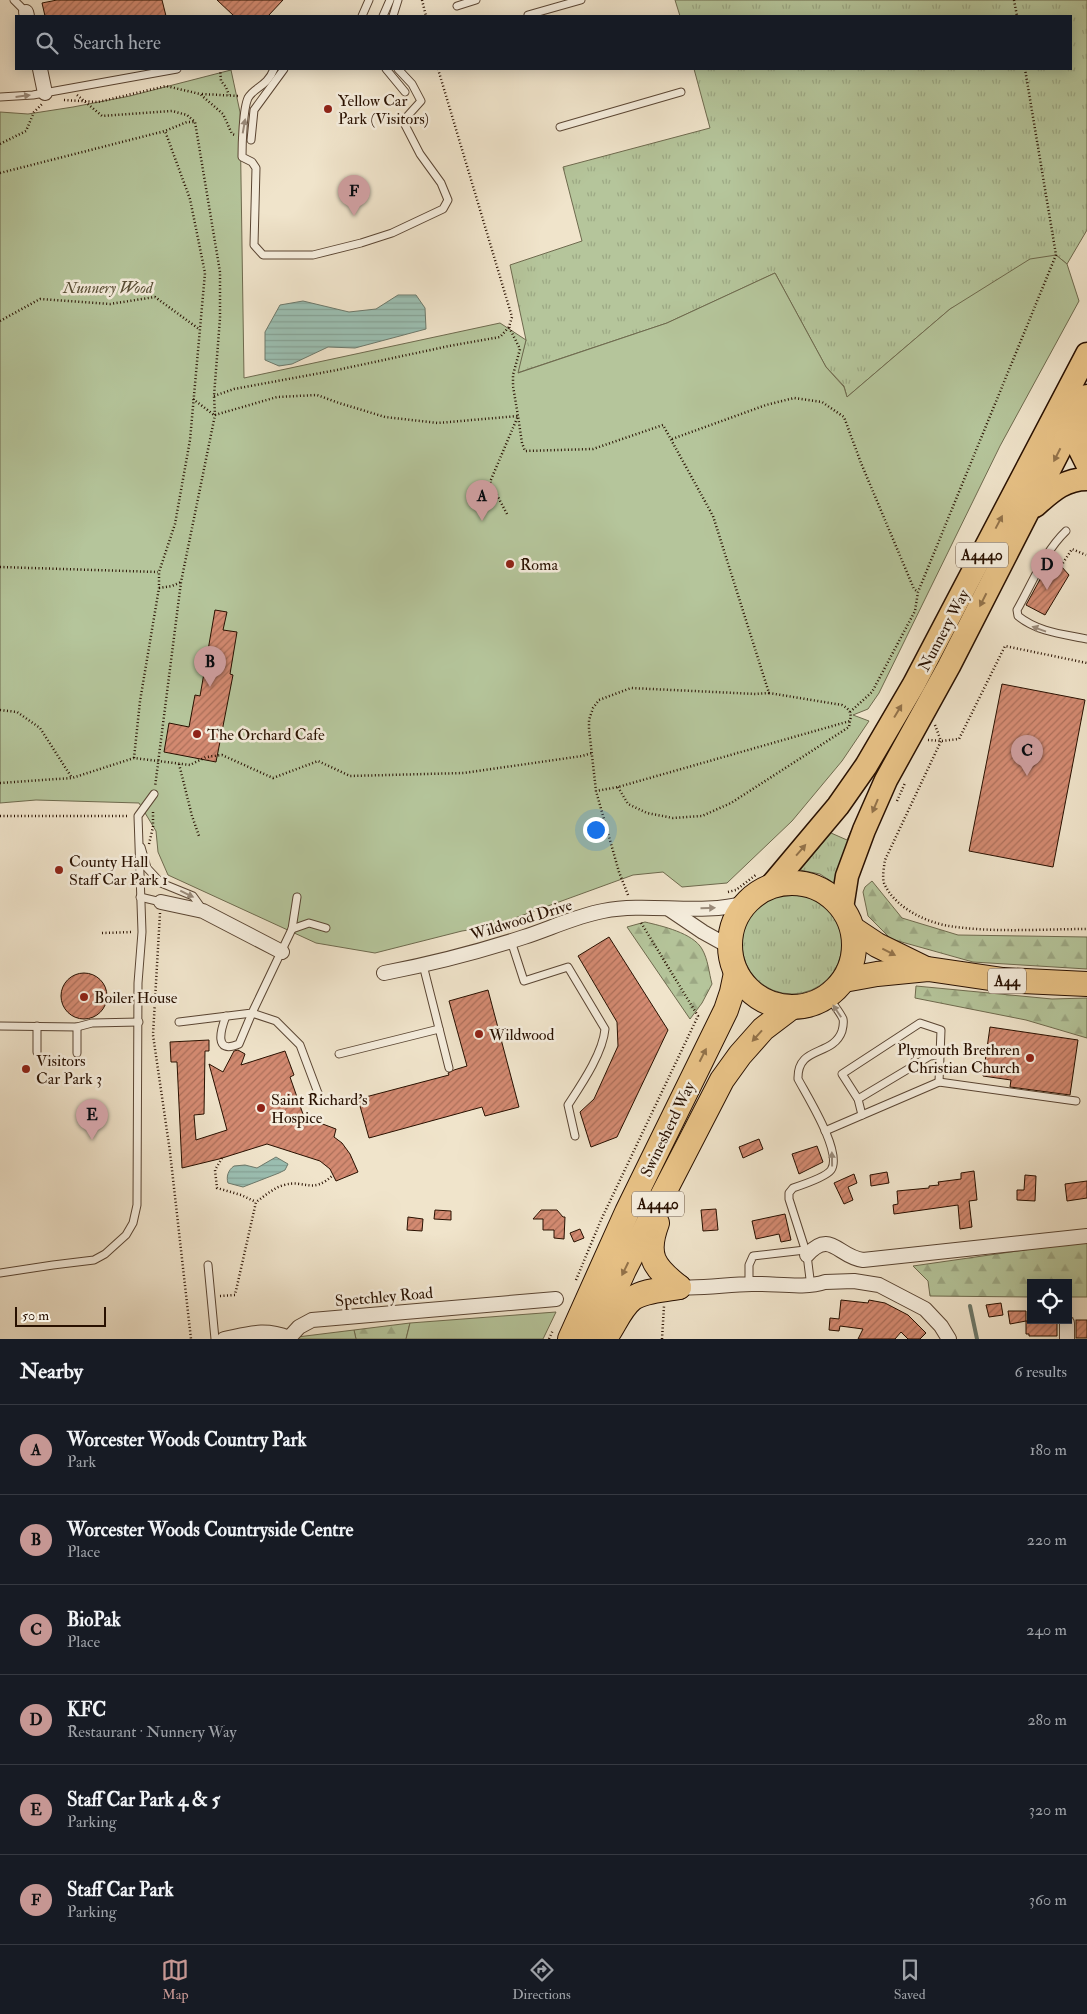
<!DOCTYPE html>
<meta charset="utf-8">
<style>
body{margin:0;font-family:"IM FELL Double Pica",serif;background:#20242c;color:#f1f3f6}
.controls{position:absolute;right:15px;bottom:15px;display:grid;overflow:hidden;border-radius:0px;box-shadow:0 2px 12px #0003}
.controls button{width:45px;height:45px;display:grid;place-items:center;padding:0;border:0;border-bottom:1px solid #363941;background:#171b24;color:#f1f3f6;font:25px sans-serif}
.scale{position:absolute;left:15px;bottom:12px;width:91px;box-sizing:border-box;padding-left:5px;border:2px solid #281000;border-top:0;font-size:14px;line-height:18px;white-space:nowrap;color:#281000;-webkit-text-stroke:4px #f5eddd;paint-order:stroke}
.you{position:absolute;left:595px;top:829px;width:18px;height:18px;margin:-12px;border:4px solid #fff;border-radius:50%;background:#1a73e8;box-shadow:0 0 0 8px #1a73e833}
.badge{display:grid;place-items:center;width:32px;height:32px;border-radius:50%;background:#c59692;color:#111;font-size:16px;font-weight:700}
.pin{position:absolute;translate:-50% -41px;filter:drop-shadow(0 1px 2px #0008)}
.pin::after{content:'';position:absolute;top:26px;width:18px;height:15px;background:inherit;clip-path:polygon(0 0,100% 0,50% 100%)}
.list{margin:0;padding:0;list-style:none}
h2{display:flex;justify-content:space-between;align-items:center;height:65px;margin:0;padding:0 20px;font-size:21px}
h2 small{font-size:16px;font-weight:400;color:#9ea1a6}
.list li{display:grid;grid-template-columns:32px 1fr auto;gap:15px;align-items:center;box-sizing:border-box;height:90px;padding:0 20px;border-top:1px solid #363941}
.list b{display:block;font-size:19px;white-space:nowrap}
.list p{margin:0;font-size:16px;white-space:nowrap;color:#9ea1a6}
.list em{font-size:16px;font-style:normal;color:#9ea1a6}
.icon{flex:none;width:28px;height:28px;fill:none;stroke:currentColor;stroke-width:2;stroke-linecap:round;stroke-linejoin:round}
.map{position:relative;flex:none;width:1087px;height:1339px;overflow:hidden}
.search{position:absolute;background:#171b24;box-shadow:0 2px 12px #0003;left:15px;right:15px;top:15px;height:55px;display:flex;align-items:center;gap:12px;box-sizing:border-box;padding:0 18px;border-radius:0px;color:#9ea1a6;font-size:19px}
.sheet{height:605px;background:#171b24}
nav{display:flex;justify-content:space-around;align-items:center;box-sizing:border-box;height:70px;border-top:1px solid #363941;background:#171b24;font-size:14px;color:#9ea1a6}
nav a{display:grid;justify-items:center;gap:2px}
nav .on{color:#c59692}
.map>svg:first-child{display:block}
.grass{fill:url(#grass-tufts);stroke:#6e6a4e}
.forest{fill:url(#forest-firs);stroke:#6e6a4e}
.park{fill:#b5c59b;stroke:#6e6a4e}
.water{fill:url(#water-rules);stroke:#6d796b}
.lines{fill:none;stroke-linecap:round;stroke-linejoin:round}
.stream{stroke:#6d796b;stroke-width:4}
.building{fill:url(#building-hatch);stroke:#281000}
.service-casing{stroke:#5a4533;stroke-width:9}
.minor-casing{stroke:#5a4533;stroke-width:16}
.primary-casing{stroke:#281000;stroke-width:25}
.trunk-casing{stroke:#281000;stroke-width:26}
.path{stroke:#281000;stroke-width:2.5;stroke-dasharray:1 2.5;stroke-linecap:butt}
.service{stroke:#f5eddd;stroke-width:7}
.minor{stroke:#f5eddd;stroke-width:14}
.primary{stroke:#e8c286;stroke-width:22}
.trunk{stroke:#e8c286;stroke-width:24}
.oneway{fill:#998a7a}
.oneway2{fill:#92724a}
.poi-dot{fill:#8f2418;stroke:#f5eddd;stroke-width:2}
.labels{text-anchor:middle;stroke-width:5;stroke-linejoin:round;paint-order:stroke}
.shield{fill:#f5eddd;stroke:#665242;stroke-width:1}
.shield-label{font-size:15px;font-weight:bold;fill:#281000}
.poi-label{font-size:16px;fill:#281000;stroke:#f5eddd;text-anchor:start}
.park-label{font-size:16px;font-style:italic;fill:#594f36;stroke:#f5eddd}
.street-label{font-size:16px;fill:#281000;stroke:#f5eddd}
</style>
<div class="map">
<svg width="1087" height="1339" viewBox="0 0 1087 1339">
<defs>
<pattern id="grass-tufts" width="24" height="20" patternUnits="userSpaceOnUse" patternTransform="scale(1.25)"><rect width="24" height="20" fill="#b5c59b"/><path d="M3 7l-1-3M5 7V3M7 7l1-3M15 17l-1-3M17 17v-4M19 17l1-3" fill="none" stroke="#9ca884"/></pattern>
<pattern id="forest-firs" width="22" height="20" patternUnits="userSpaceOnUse" patternTransform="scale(1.25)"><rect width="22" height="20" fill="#b5c59b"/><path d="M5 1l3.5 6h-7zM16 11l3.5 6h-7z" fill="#9ca884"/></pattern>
<pattern id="water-rules" width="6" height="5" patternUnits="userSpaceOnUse" patternTransform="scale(1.25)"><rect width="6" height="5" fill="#9bbfb2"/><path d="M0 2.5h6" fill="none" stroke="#86a397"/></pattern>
<pattern id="building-hatch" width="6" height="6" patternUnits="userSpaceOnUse" patternTransform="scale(1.25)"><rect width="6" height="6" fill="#d38a71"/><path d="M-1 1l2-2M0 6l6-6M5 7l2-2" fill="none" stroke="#ab6f5a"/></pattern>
</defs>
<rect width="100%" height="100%" fill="#f0e4cb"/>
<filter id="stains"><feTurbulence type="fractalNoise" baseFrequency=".004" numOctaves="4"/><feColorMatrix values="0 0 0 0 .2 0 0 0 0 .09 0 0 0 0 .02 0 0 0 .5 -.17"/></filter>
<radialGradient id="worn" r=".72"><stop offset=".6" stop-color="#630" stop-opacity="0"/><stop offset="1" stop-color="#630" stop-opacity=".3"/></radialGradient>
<g class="grass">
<polygon points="675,0 1087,0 1087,230 1067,264 1056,255 950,309 847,397 844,386 826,367 775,273 667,323 517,373 526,340 510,265 582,241 563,167 710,128 694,69 1071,69 1071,16 680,16"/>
<polygon points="851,831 856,833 835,884 820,874 800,870 831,833 847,840"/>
<circle cx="792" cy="944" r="50"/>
</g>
<g class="forest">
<polygon points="872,881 902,918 958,935 1087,937 1087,969 973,962 891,939 868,916 863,892 865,887"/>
<path d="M645,922C662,926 693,933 702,949C708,959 709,973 712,984L702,1003L690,1019L627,927Z"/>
<polygon points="916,986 1052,999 1087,998 1087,1038 1026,1020 915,998"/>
<polygon points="1087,1241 1087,1297 1068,1297 1068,1283 1031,1283 1031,1297 930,1296 928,1281 913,1266"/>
<polygon points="410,1323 406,1339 356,1339 354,1330"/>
</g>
<g class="park">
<polygon points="231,70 240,112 244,378 500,323 526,340 518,373 667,323 775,273 826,367 844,387 847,397 950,309 1030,259 1056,255 1067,264 1079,301 1000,446 879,693 868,709 853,715 869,721 842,761 792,821 727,883 682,887 663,872 633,875 493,926 462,931 375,953 316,943 168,875 158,852 156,831 139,803 36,800 0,803 0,112 28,114 73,107 130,96"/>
<polygon points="556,1312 543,1339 406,1339 410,1323"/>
<polygon points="354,1330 356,1339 281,1339"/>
</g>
<g class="water">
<polygon points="398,295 416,295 425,308 426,329 355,348 328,347 292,364 279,366 265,360 265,332 280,305 303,301 349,312 376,309"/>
<path d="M276,1157L288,1164L285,1170L279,1173L243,1187L228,1183C226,1177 228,1170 234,1166L245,1165L257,1168Z"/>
</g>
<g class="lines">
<polyline class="stream" points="970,1306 977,1339"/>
</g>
<g class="building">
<polygon points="57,0 162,0 166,16 45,16 42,3"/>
<polygon points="217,0 283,0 268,16 234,16"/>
<polygon points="1049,563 1061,566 1069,575 1045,615 1026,605"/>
<polygon points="215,610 227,612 223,630 237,632 230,674 233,675 216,762 164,752 169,723 189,727 195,695 200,696"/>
<polygon points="1002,684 1085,700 1053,867 969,851"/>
<polygon points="609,937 668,1030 617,1137 591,1147 580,1112 594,1099 618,1046 617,1022 578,956"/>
<circle cx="84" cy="996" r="23"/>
<polygon points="488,990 519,1107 485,1116 482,1107 369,1138 358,1099 449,1075 448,1073 454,1070 467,1066 449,1001"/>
<polygon points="990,1027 1078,1040 1070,1095 1010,1087 1011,1080 983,1076"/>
<polygon points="209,1040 209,1051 205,1051 204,1114 194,1115 196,1140 227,1130 209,1064 223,1072 234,1051 238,1050 245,1054 241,1065 285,1051 294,1075 290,1077 304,1117 336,1129 334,1137 342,1143 350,1154 358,1172 336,1181 330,1169 320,1161 267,1144 219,1159 182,1168 177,1062 171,1062 170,1042"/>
<polygon points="759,1139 763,1149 743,1158 739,1147"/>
<polygon points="817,1146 823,1162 799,1174 792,1154"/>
<polygon points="974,1171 977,1200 969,1201 972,1227 960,1229 958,1205 894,1214 893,1205 898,1204 897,1191 929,1188 929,1186 939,1185 938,1182 961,1179 961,1173"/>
<polygon points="887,1172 889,1183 871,1186 870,1175"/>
<polygon points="854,1174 857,1183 848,1187 853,1200 844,1204 834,1183"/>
<polygon points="1025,1175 1036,1176 1035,1201 1017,1200 1017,1190 1024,1190"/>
<polygon points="1087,1181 1087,1198 1067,1201 1065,1184"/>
<polygon points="716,1209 718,1230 703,1231 701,1210"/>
<polygon points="435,1210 451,1211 451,1220 434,1219"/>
<polygon points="541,1210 557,1210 563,1217 565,1217 564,1239 554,1238 554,1230 543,1230 543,1219 533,1219"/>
<polygon points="785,1214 791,1240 781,1242 779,1234 756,1239 752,1221"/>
<polygon points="408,1217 423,1219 422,1231 407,1230"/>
<polygon points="580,1229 584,1238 574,1242 570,1233"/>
<polygon points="841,1300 868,1303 869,1300 885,1303 908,1315 926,1333 920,1339 908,1339 901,1332 895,1339 858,1339 863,1329 840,1326 839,1331 829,1330 830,1318 839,1319"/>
<polygon points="1001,1303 1003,1315 989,1317 986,1305"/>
<polygon points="1008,1311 1026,1311 1026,1321 1010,1324"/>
<polygon points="1044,1320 1057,1320 1057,1336 1029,1336 1029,1334 1026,1334 1026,1321"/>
<rect x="1076" y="1320" width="11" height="18"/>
</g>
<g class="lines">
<defs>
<g id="service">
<polyline points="14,0 26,12"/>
<polyline points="457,6 476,0"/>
<polyline points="528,15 581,0"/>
<polyline points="362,16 369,0"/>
<polyline points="383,16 390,0"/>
<polyline points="393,16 398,0"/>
<path d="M274,69C267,87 254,87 248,98C243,109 242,145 242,157L252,162L256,168L254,245L263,255H313L361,243L392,233L443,209L448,200L441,183L420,154L403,121L421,101L412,84L398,69"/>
<polyline points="386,69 405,92"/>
<polyline points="0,97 33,95 177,69"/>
<polyline points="560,127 681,92"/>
<polyline points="251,140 254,110 284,69"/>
<path d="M1066,531C1044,552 1032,584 1017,610L1018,616C1038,632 1062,634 1087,639"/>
<polyline points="141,847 147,868 161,883 193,896 203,910"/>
<polyline points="140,897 161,902"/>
<polyline points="292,929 309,923 326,928"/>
<path d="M511,941L524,981L568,967L605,1029C603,1053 581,1085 568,1105L575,1136"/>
<polyline points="423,965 449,1068"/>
<path d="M226,1016C221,1029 213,1055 239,1044L252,1013L276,1021L300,1045L318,1093"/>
<polyline points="179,1022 252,1013 292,929 297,897"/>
<polyline points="0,1026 77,1027 92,1023 139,1022"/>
<polyline points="37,1026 37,1052"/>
<polyline points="77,1027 77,1053"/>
<polyline points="339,1054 439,1029"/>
<polyline points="858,1099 930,1056 940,1055"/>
<polyline points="862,1115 858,1099 842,1074 920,1023 941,1030 939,1082"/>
<polyline points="825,1131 939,1082 1076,1101"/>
<polyline points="208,1265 215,1339"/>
<polyline points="0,1273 53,1265 94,1260 105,1254 126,1235 133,1223 137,1205 138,983 142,932 138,816 154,794"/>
<path d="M810,1279L807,1255L789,1199V1193L793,1188C802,1185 826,1177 831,1170C843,1153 807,1096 798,1079C797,1045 833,1057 842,1031C843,1027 844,1023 843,1019C840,1012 832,1003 828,996"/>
<polyline points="749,1284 749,1265 753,1256 805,1250"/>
</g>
<g id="minor">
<polyline points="26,12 27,16"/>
<polyline points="40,69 45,93"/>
<polyline points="161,902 203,911 282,952"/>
<polyline points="669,909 703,932 730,947"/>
<path d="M384,973C431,964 478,952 524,937C549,929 576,916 603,911C650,902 699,916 746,903"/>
<path d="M807,1255C831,1229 838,1257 863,1260L1087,1236"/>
<path d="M679,1287C703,1289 728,1284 752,1284C773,1283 805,1289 825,1282L854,1281L879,1285L925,1309L941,1326L949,1339"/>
<path d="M224,1339C249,1334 264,1328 289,1338L299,1327L312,1320L556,1299"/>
<polyline points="1067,1339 1067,1323"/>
</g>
<g id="primary">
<polyline points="1080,418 1078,446 1087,464"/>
<path d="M1035,506C1051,492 1064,479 1087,479"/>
<polyline points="770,887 838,806 866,766 914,684 1087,354"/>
<polyline points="842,908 847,876 864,830 886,780 949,666 1087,396"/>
</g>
<g id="trunk">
<circle cx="792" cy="945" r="62"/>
<polyline points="853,929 877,945 926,969"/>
<polyline points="844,980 877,974 928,969 1003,980 1087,984"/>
<path d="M657,1223C645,1255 653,1267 679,1287"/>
<path d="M609,1332C616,1321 622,1307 632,1299C644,1290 665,1290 679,1287"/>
<polyline points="570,1339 627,1212 726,1010 732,992 736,973"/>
<polyline points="593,1339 624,1270 722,1080 740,1055 763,1029 792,1007"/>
</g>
</defs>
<use href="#service" class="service-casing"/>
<use href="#minor" class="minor-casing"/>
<use href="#primary" class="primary-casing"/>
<use href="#trunk" class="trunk-casing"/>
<g class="path">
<polyline points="422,0 426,16"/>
<polyline points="1014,0 1017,16"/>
<polyline points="220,69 221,81 226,87 229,95"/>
<polyline points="202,94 239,96"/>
<polyline points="77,95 102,116 172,111 187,115 195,122 220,272 220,318 214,396 215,415 181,582 155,787"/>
<polyline points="64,100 98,102 166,86 200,94 223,114 232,134 235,135"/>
<polyline points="0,144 26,131 34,112 42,104"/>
<polyline points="0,173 165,131 187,122 194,122"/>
<polyline points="0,321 40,299 110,304 155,297 199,329"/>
<polyline points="214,396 234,389 337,370 449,346 500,337 509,327 512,317 438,69"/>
<polyline points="193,399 214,415"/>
<path d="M215,415L277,397L317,395L339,403L385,417L438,423L518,416L522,443L525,451L593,449L663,425L713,516L769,693L842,705C849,709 852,712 850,721L618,787L596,791"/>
<polyline points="672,439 766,405 794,398 822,402 844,417 861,463 914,589 918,592"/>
<polyline points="507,514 490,482 518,416 513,386 513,375 520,349 509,327"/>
<polyline points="1061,566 1072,549 1086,555"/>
<polyline points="0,567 158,572"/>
<polyline points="159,588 172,586 181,582"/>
<polyline points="0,710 17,712 40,728 72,778"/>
<polyline points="850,712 872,692 915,611 918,592 1056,255 1025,69"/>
<path d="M935,725L941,741L885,860C884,867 882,877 884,883C894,907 925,922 949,926C994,933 1042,929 1087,929"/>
<polyline points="928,740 941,741 959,739 1005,646 1087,663"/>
<polyline points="134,758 140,701 159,588 159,572 175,524 190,440 205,273 190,199 165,131"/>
<polyline points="179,764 192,816 199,836"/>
<polyline points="0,783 72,778 134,758 190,765 206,757 222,755 273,778 318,761 350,776 464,773 582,756 592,753"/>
<polyline points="618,787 628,804 647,813 673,818 702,816 731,803 849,727 850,721"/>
<polyline points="897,801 905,783"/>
<polyline points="0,816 128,816"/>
<polyline points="149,844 153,827 153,812"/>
<polyline points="728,892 736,890 757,874"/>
<polyline points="628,895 619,872 596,791 589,729 589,720 593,708 599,700 631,688 756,694 769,693"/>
<polyline points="160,913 153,1035 170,1152 191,1339"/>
<polyline points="102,933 133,932"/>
<polyline points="222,1158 215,1170 217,1188 241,1195 256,1202"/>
<polyline points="576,1280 601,1220 698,1016 640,921"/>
<path d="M220,1296L235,1295L256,1202C265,1196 273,1188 284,1185C305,1179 312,1195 333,1175"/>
<polyline points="549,1339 553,1330"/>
<polyline points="662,1339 664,1306"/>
</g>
<use href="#service" class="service"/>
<use href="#minor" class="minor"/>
<use href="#primary" class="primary"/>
<use href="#trunk" class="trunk"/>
</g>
<defs><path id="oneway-solid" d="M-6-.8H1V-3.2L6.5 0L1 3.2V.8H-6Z" transform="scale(1.25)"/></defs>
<g class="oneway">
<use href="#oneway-solid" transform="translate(23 96) rotate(-7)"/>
<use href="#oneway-solid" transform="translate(244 126) rotate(-80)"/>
<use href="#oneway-solid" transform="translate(1039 629) rotate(-160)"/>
<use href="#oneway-solid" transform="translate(187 894) rotate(26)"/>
<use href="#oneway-solid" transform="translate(708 908) rotate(-1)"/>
<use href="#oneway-solid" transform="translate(837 1011) rotate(-124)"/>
<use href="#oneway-solid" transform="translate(832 1159) rotate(-91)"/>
</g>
<g class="oneway2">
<use href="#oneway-solid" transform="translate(1057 455) rotate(117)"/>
<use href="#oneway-solid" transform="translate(999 522) rotate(-62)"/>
<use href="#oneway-solid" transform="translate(983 600) rotate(117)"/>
<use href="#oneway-solid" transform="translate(898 711) rotate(-59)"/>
<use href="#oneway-solid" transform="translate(875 806) rotate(113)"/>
<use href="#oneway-solid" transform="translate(801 850) rotate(-49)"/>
<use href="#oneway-solid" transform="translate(889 952) rotate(27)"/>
<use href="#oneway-solid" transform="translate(757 1036) rotate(132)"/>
<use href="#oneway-solid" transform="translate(703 1055) rotate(-63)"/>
<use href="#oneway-solid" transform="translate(625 1269) rotate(116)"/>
</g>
<g class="poi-dot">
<circle cx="328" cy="109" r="5"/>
<circle cx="510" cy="564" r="5"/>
<circle cx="197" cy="734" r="5"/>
<circle cx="59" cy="870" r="5"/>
<circle cx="84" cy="997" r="5"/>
<circle cx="479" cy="1034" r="5"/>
<circle cx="1030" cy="1058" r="5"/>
<circle cx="26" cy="1069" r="5"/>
<circle cx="261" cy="1108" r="5"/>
</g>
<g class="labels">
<g class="shield">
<rect x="956" y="542.5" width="52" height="25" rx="4"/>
<rect x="988" y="968.5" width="38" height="25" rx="4"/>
<rect x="632" y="1191.5" width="52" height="25" rx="4"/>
</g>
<g class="shield-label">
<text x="982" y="560">A4440</text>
<text x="1007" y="986">A44</text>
<text x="658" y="1209">A4440</text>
</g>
<g class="poi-label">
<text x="338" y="106">Yellow Car<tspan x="338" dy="18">Park (Visitors)</tspan></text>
<text x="520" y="570">Roma</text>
<text x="207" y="740">The Orchard Cafe</text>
<text x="69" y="867">County Hall<tspan x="69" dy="18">Staff Car Park 1</tspan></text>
<text x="94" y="1003">Boiler House</text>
<text x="489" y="1040">Wildwood</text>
<text x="1020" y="1055" text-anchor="end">Plymouth Brethren<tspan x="1020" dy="18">Christian Church</tspan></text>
<text x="36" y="1066">Visitors<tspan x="36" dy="18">Car Park 3</tspan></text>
<text x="271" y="1105">Saint Richard's<tspan x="271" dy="18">Hospice</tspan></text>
</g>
<g class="park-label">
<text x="108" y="293">Nunnery Wood</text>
</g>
<g class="street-label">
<text transform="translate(943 630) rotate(-62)" y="6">Nunnery Way</text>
<text transform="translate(521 919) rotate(-17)" y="6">Wildwood Drive</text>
<text transform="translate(667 1129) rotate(-64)" y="6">Swinesherd Way</text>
<text transform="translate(384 1296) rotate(-5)" y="6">Spetchley Road</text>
</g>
</g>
<rect width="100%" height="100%" filter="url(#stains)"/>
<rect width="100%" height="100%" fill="url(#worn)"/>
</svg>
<div class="controls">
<button><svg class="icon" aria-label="locate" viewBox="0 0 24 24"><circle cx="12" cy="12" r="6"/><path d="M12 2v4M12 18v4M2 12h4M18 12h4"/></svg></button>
</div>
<div class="scale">50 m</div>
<div class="you"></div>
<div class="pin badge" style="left:482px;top:521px">A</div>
<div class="pin badge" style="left:210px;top:687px">B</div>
<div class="pin badge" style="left:1027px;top:776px">C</div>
<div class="pin badge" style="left:1047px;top:590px">D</div>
<div class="pin badge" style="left:92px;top:1140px">E</div>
<div class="pin badge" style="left:354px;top:216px">F</div>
<div class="search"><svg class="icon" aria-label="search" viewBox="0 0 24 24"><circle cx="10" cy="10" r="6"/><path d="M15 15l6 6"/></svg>Search here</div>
</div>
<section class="sheet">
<h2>Nearby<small>6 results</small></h2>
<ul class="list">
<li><span class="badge">A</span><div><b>Worcester Woods Country Park</b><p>Park</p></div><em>180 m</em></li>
<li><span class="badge">B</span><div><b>Worcester Woods Countryside Centre</b><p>Place</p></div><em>220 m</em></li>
<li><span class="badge">C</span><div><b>BioPak</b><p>Place</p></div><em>240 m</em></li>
<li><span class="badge">D</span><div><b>KFC</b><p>Restaurant · Nunnery Way</p></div><em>280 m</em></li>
<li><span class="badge">E</span><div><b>Staff Car Park 4 &amp; 5</b><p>Parking</p></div><em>320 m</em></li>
<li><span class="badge">F</span><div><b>Staff Car Park</b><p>Parking</p></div><em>360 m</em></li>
</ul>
</section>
<nav>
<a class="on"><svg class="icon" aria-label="map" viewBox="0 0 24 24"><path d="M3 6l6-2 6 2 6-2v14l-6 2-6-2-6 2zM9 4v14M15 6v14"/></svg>Map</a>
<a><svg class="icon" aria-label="directions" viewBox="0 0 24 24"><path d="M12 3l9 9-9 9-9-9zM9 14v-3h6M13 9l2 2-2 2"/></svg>Directions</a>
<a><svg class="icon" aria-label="saved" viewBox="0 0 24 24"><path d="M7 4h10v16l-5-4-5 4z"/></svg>Saved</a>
</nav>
